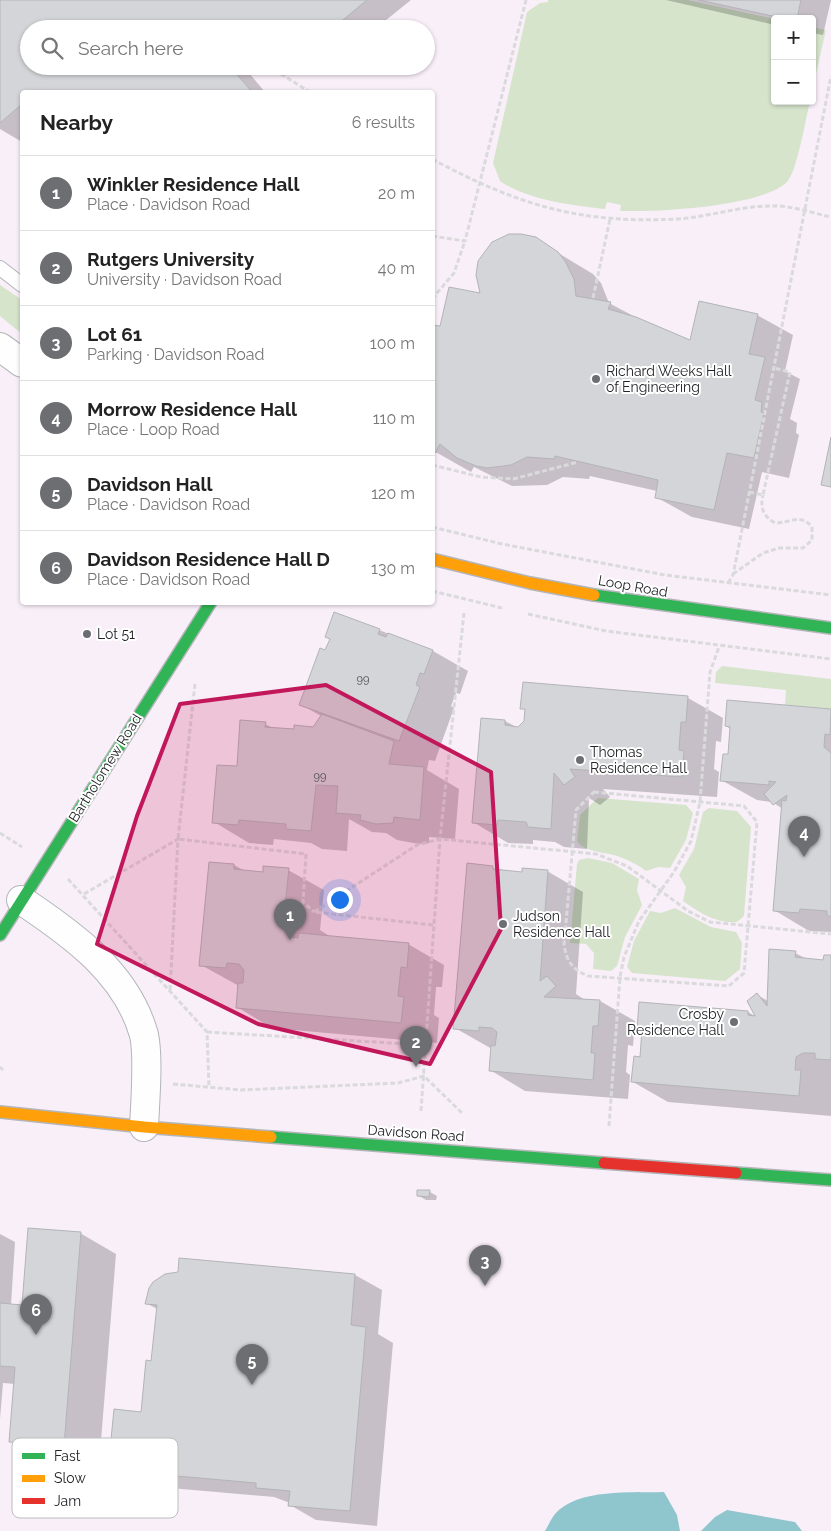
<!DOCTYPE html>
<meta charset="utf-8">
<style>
body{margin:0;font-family:Raleway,sans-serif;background:#f2f2f2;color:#222}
.controls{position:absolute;right:15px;top:15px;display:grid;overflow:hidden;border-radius:5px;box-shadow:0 1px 4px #0004}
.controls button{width:45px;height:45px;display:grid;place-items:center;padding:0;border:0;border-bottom:1px solid #e0e0e0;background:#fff;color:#222;font:25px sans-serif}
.you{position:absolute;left:339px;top:899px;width:18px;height:18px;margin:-12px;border:4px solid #fff;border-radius:50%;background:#1a73e8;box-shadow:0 0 0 8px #1a73e833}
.badge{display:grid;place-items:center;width:32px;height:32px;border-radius:50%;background:#6d6e72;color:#fff;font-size:16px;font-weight:700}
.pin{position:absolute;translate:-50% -41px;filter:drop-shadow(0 1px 2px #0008)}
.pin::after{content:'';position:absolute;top:26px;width:18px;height:15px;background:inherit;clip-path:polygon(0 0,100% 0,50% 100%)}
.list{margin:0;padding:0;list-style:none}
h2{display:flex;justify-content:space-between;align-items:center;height:65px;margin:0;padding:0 20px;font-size:21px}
h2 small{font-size:16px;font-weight:400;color:#767676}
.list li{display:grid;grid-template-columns:32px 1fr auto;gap:15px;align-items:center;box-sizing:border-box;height:75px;padding:0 20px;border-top:1px solid #e0e0e0}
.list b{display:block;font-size:19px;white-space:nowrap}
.list p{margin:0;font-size:16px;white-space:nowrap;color:#767676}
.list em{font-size:16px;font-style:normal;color:#767676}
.icon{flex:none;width:28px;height:28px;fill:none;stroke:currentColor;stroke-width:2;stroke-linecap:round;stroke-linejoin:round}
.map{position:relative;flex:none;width:831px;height:1531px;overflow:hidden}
.search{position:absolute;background:#fff;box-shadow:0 1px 4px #0004;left:20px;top:20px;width:415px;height:55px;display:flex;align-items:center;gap:12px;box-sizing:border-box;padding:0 18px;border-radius:28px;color:#767676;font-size:19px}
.panel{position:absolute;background:#fff;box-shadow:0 1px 4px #0004;left:20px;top:90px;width:415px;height:515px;border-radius:5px}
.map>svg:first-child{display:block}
.education{fill:#f9eff9;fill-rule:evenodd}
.green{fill:#d6e4cc}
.water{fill:#8fc5cc}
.shadow{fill:#0003}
.building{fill:#d4d5d8;stroke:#b3b4b7}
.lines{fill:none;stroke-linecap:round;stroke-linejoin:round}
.lane-casing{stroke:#b4b5b9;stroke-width:16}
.street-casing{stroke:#b4b5b9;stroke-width:30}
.fast-casing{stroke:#b4b5b9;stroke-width:14}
.slow-casing{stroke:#b4b5b9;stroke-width:14}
.jam-casing{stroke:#b4b5b9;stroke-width:14}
.path{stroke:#dadadc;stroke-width:3;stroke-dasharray:5 2.5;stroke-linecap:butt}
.lane{stroke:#fefeff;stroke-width:14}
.street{stroke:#fefeff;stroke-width:28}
.fast{stroke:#30b455;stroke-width:11}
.slow{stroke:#ff9f0a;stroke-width:11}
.jam{stroke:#e5322d;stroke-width:11}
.marked{fill:#c2185b;fill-opacity:0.2;stroke:#c2185b;stroke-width:4;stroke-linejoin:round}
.poi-dot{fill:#6d6e72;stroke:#fff;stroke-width:2}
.labels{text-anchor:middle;stroke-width:4;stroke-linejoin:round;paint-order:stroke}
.number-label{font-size:11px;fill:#4f5053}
.poi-label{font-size:14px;fill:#232427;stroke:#fff;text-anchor:start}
.street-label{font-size:14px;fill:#232427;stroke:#fff}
.key{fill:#fff;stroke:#bdbdbe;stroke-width:1}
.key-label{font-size:14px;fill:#232427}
</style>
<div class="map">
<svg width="831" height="1531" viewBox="0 0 831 1531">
<rect width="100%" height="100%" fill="#f7f8fc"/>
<path class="education" d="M0,0H831V1531H0ZM775,19H812V101H775ZM29,29H426V66H29ZM22,92H432V602H22Z"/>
<g class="green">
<path d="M548,0H687L775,19V101H810C806,117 797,172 787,182C761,207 656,212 620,211L621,205L607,202L605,209C574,206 525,199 500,181L493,163L527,12L540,3L548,2Z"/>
<polygon points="812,27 826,30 812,91"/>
<polygon points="0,285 22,300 22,334 0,316"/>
<polygon points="722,666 831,679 831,709 785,705 786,690 715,683 716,672"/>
<path d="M598,798L686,805L693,813L686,840L670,868L658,867L646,871C637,864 628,860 617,856C605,852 584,852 577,841L580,815Z"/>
<path d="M709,808L737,811L751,827L744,916L737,922C717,924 698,912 683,901L686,887L679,875L694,849L703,812Z"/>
<polygon points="588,858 612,863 639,879 637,890 642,905 625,937 617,966 611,971 593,969 594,953 586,944 570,943 577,864 579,860"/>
<polygon points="675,908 711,927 736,932 742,943 740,969 725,981 632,973 627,967 634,941 650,911 661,913"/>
</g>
<g class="water">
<path d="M664,1492L677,1515L680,1531H545C548,1526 551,1519 555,1514C577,1488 633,1493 664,1492Z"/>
<polygon points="727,1510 795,1522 802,1531 701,1531 715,1517"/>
</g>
<g class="shadow">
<polygon points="0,0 411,0 375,29 29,29 29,66 243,66 265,92 22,92 22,142 0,129"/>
<polygon points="666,0 831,0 823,35 812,33 812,19 775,19 775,25"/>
<polygon points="535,239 593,274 601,283 609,303 639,319 691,342 757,315 793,335 785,371 800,379 790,419 797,423 796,433 799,435 789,478 762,472 749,529 692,517 656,497 657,491 590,476 589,479 563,477 547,485 512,486 474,467 471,472 432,450 441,327 482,295"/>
<polygon points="379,630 433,651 468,671 460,694 456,693 451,706 454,708 435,761 429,760 427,770 459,789 455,839 429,837 429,843 419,844 397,840 386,833 372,832 349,819 347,851 322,849 311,843 274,839 273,845 249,843 214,822 238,767 265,724 275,729 295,731 314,728 321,716 300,704 326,652"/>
<polygon points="524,684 688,698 723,718 721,742 716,741 714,769 719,772 717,797 603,789 610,797 600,805 589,798 587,849 564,847 555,842 533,840 533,844 508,843 473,822 505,721 518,728 525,722 526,710 522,708"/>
<polygon points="728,701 831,710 831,932 809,931 774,910 783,809 772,802 757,800 721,780 729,756 731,729 726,726"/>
<polygon points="234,865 245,871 264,873 288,870 324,890 320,930 331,937 408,944 444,965 442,987 436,987 434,1015 439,1018 437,1043 272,1028 237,1007 239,986 201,965"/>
<polygon points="468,865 523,873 547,871 583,892 576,994 585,1000 600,1001 635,1021 633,1046 628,1045 626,1072 630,1075 628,1099 525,1091 490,1070 492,1049 455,1028"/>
<polygon points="795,953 807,959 824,961 831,956 831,1116 668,1102 633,1082 641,1058 644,1031 638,1028 748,1012 758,1018 757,995 768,1001"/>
<polygon points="419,1191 430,1192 437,1196 436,1200 426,1200 419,1196"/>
<polygon points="80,1233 116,1254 99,1466 46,1462 11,1441 15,1384 3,1383 0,1419 0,1234 15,1242 11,1305 23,1306"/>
<polygon points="355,1275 382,1290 378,1334 393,1343 377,1526 316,1520 290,1505 290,1503 274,1497 136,1485 109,1469 142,1413 152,1362 157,1309 146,1303"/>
</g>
<g class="building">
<polygon points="0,0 367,0 332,29 29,29 29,66 230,66 252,92 22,92 22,104 0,123"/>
<polygon points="699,0 801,0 797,19 786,19"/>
<polygon points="509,234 521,234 536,237 558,252 565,261 574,279 576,296 611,302 608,309 636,317 690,340 699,301 758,314 749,354 765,357 755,400 762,402 761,412 764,413 754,458 727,453 714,510 655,498 658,480 555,456 554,459 527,457 511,465 487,468 476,466 457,458 440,444 435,453 432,451 432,325 440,326 449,287 480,293 476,275 478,261 492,242"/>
<polygon points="831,437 831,487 821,485"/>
<polygon points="334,612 380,629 378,634 386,637 388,633 433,650 424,674 420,673 416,685 420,687 399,741 299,705 320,648 325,650 330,639 325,637"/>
<polygon points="523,682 688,696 686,722 681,722 679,750 684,751 682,777 570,769 575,777 564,785 554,773 551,829 528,827 526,822 498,820 497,825 472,823 481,718 505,720 505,725 518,727 524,721 525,709 520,709"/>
<polygon points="727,700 831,709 830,735 825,734 824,747 831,753 831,916 827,916 827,911 800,909 799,913 773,911 782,800 786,801 787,795 773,805 764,794 776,782 769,781 769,785 720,781 723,754 728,754 730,727 725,726"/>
<polygon points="322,714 394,741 389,764 424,767 420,820 394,817 393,823 376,824 360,820 361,815 336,813 338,786 316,785 311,831 286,829 286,824 239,820 238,825 212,823 217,765 237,766 240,720 266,722 265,727 294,729 294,725 313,727"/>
<polygon points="209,862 234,864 234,869 263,872 263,866 289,868 284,916 281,916 280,924 294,914 302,924 289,934 292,937 298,938 299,933 409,943 407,968 401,967 398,996 404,997 401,1023 236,1008 238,983 243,983 244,970 239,964 227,963 226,968 199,966"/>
<polygon points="467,863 493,866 493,869 522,872 522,868 548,870 540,981 547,976 556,986 544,997 600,1000 598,1026 593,1026 591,1053 595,1053 593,1080 489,1071 491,1045 495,1046 497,1032 492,1028 479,1027 479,1031 453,1029"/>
<polygon points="769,949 796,951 795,957 823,960 824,955 831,955 831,1060 815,1059 815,1053 803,1053 796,1057 795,1070 801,1070 799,1096 631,1082 634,1056 640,1057 642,1029 637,1029 639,1002 748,1011 748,1015 755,1016 747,1001 757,993 767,1006"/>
<polygon points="417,1190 430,1190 429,1197 417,1196"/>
<polygon points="28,1228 81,1232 64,1446 9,1442 15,1367 0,1366 0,1303 22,1305"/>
<polygon points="179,1258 355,1274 351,1325 366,1327 350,1511 288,1506 290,1491 256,1488 256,1483 108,1470 114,1409 141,1412 146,1360 151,1361 157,1305 145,1304 149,1288 153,1282 165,1274 178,1272"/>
</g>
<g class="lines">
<defs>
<polyline id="lane" points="0,268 22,285"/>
<g id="street">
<polyline points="0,347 22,363"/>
<path d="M21,900C72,934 127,973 144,1035C149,1057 145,1104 144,1127"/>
</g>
<g id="fast">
<polyline points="594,595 831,628"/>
<polyline points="0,935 211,602"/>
<polyline points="271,1137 604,1163"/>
<polyline points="736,1173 831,1180"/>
</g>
<g id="slow">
<polyline points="432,559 530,583 594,595"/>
<polyline points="0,1112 144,1127 271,1137"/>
</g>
<polyline id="jam" points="604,1163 736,1173"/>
</defs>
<use href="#lane" class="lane-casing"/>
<use href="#street" class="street-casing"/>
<use href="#fast" class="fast-casing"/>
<use href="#slow" class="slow-casing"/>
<use href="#jam" class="jam-casing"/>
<g class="path">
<polyline points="268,66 310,92"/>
<path d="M432,159C518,205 579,224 677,219C709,217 739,206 771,206C791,205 812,213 831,217"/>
<polyline points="432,236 465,241 526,0"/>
<polyline points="593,298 610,219"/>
<polyline points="432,299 454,273 465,241"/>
<polyline points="432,465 481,477 513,479 578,462"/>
<polyline points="749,492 763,495 790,372 774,368"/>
<polyline points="432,527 502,544 665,575 831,595"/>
<path d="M733,574L763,553L779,548H803L812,540V527C801,513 790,523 775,523C763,516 760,508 763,495"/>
<polyline points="728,583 733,575 738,550 831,76"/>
<polyline points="432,591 502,608"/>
<polyline points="528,614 606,631 831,659"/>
<polyline points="195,684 178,839 306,854 303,902 314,912"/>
<path d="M594,792L744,806L757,822L744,973L729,986L588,976C572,969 567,962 564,945L576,810Z"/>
<polyline points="0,833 22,847"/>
<polyline points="68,879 207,1032 209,1087"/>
<polyline points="84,894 178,839 170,991"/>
<polyline points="433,925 314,912 417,845 440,839 596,854 627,866 688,911 710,922 831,934"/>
<polyline points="207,1032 425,1045"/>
<polyline points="0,1067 3,1070"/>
<polyline points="173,1084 241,1090 398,1083 424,1076 462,1113"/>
<polyline points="421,1111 440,839 464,613"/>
<polyline points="609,1126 620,977 624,957 639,921 674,872 691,841 700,802 710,672 719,647"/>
</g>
<use href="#lane" class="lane"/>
<use href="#street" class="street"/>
<use href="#fast" class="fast"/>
<use href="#slow" class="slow"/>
<use href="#jam" class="jam"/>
</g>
<path class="marked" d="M326,685L491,772L501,929L430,1064L258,1024L97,944L137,816L180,704Z"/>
<g class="poi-dot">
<circle cx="596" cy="379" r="5"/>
<circle cx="87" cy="634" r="5"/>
<circle cx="580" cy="760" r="5"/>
<circle cx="503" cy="924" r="5"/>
<circle cx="734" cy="1022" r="5"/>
</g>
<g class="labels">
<g class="number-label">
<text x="363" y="683">99</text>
<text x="320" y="780">99</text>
</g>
<g class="poi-label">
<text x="606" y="376">Richard Weeks Hall<tspan x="606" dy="16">of Engineering</tspan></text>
<text x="97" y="639">Lot 51</text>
<text x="590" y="757">Thomas<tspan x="590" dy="16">Residence Hall</tspan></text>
<text x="513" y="921">Judson<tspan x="513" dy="16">Residence Hall</tspan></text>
<text x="724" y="1019" text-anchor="end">Crosby<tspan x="724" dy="16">Residence Hall</tspan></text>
</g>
<g class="street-label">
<text transform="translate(633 586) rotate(10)" y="5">Loop Road</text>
<text transform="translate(105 768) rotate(-58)" y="5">Bartholomew Road</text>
<text transform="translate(416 1133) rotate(4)" y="5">Davidson Road</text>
</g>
</g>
<rect x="12" y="1438" width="166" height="80" rx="8" class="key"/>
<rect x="22" y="1453" width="23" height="6" fill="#30b455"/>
<rect x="22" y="1475" width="23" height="7" fill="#ff9f0a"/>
<rect x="22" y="1498" width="23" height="6" fill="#e5322d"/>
<g class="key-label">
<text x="54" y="1461">Fast</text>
<text x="54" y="1483">Slow</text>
<text x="54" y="1506">Jam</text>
</g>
</svg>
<div class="controls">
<button>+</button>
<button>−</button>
</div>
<div class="you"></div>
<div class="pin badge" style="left:290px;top:940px">1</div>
<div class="pin badge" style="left:416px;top:1067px">2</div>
<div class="pin badge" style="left:485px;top:1286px">3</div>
<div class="pin badge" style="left:804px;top:857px">4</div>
<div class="pin badge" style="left:252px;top:1385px">5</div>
<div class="pin badge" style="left:36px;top:1335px">6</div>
<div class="search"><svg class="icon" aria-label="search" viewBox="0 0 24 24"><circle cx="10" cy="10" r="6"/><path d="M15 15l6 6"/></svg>Search here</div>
<section class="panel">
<h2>Nearby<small>6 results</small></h2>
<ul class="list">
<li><span class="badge">1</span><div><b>Winkler Residence Hall</b><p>Place · Davidson Road</p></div><em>20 m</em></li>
<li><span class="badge">2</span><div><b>Rutgers University</b><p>University · Davidson Road</p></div><em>40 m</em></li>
<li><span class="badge">3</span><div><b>Lot 61</b><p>Parking · Davidson Road</p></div><em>100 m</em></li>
<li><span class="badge">4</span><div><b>Morrow Residence Hall</b><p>Place · Loop Road</p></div><em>110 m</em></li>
<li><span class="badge">5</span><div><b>Davidson Hall</b><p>Place · Davidson Road</p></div><em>120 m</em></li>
<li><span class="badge">6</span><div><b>Davidson Residence Hall D</b><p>Place · Davidson Road</p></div><em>130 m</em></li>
</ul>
</section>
</div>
